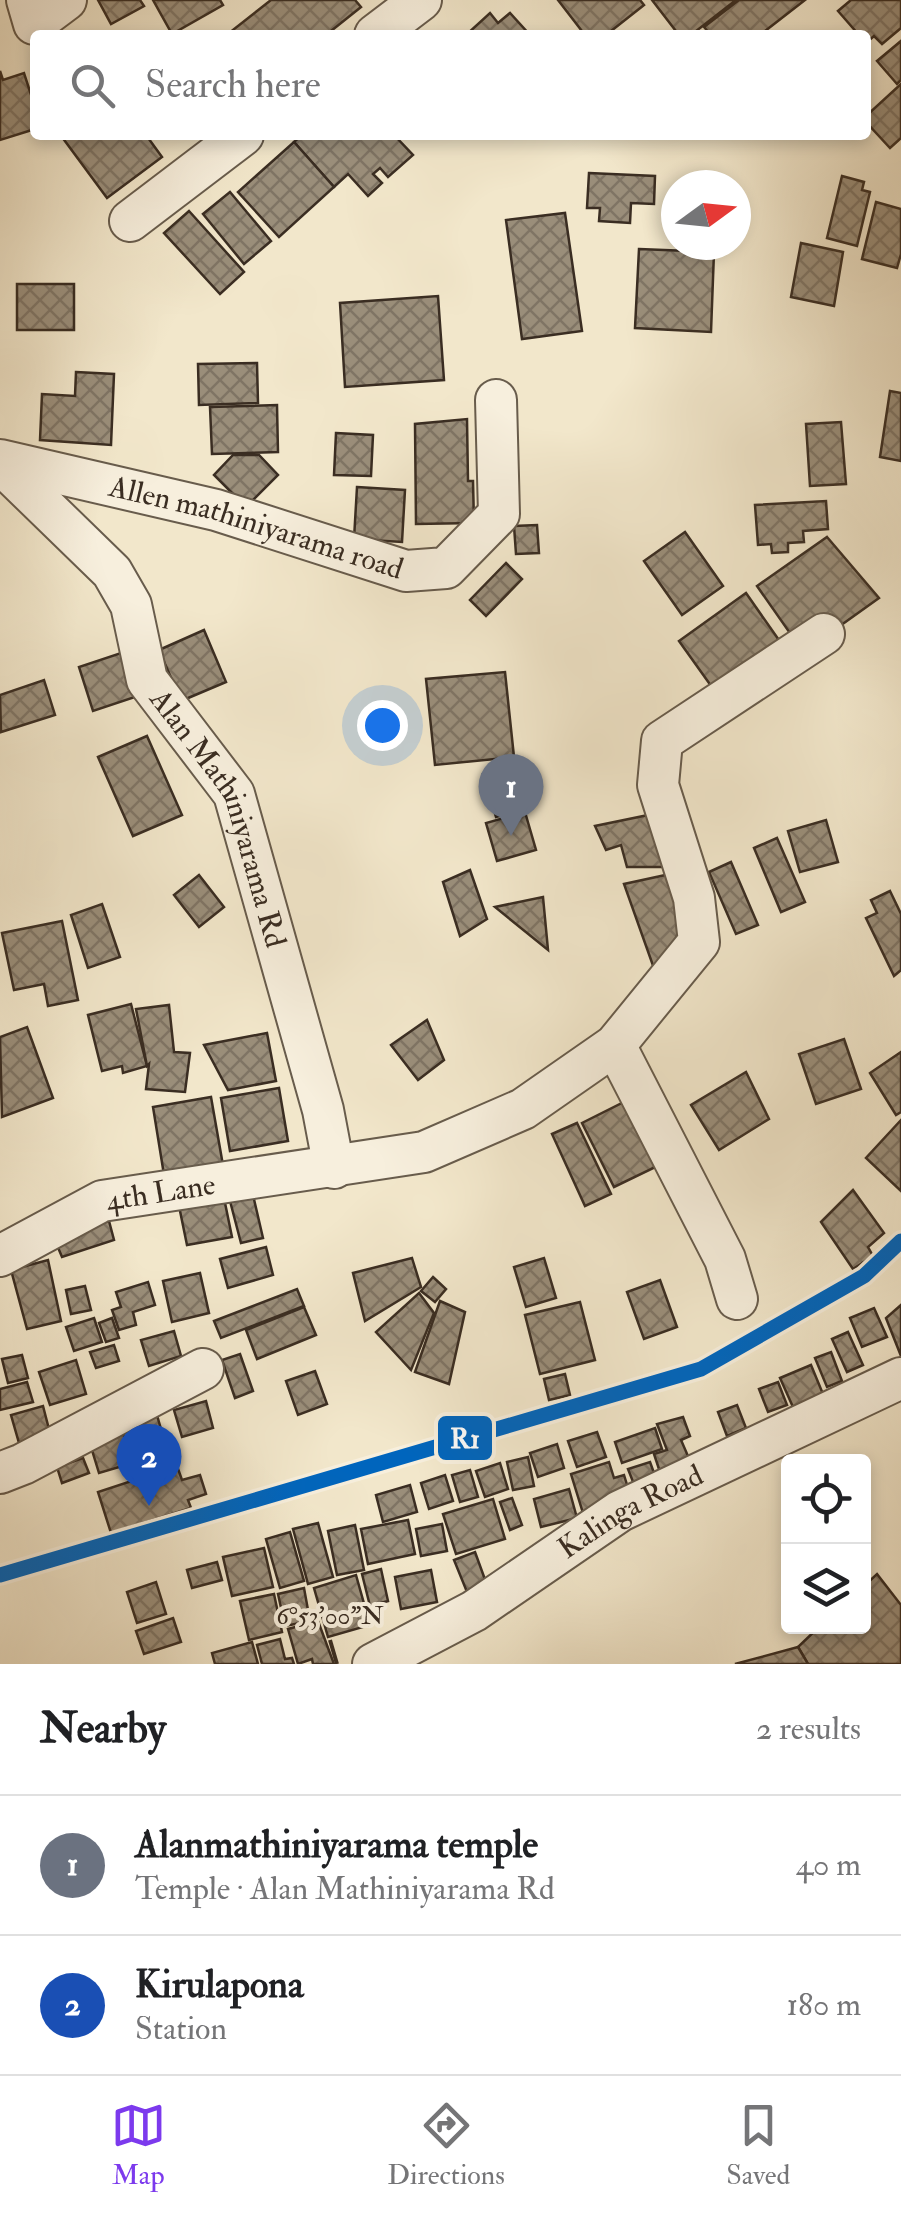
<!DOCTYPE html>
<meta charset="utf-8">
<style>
body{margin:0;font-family:"IM FELL Double Pica",serif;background:#f6f6f6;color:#202124}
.controls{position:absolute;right:30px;bottom:30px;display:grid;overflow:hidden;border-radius:10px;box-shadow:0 5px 15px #0003}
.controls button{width:90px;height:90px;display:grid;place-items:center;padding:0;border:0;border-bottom:2px solid #e0e0e0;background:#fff;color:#202124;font:50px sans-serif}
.compass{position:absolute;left:661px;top:170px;width:90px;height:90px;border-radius:50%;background:#fff;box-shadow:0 5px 15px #0003;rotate:75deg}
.you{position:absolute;left:382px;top:725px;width:35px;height:35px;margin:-25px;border:8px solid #fff;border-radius:50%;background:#1a73e8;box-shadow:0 0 0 15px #1a73e833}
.badge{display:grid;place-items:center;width:65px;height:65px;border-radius:50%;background:#7c3aed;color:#fff;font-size:32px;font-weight:700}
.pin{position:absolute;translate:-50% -82px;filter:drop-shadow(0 2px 5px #0008)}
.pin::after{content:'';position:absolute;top:52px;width:35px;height:30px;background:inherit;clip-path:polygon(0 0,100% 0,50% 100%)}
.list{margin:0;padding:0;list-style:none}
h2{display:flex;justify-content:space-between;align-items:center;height:130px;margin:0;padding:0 40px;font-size:42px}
h2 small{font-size:32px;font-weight:400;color:#757577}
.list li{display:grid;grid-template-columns:65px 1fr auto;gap:30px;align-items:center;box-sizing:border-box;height:140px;padding:0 40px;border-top:2px solid #e0e0e0}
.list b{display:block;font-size:38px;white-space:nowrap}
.list p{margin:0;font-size:32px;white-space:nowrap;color:#757577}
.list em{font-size:32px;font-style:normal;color:#757577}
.icon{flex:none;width:55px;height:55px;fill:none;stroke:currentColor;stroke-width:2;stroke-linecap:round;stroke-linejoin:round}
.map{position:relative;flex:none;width:901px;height:1664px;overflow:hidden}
.search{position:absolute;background:#fff;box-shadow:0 5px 15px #0003;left:30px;right:30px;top:30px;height:110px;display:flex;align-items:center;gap:25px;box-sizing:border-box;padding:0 35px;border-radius:10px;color:#757577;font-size:38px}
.sheet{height:410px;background:#fff}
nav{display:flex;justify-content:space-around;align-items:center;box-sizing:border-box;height:140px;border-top:2px solid #e0e0e0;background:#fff;font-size:28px;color:#757577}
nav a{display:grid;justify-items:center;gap:5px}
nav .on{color:#7c3aed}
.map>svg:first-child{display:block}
.building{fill:url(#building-cross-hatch);stroke:#3a2d22;stroke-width:2.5}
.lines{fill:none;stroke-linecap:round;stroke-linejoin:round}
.minor-casing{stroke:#685c4c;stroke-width:44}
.minor{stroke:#f7efdd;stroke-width:40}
.rail-1-casing{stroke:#f7efdd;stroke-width:22}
.rail-1{stroke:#0065bd;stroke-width:15}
.ticks{fill:none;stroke:#3a2d22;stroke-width:4}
.labels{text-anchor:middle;stroke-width:8;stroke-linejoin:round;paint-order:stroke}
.street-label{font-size:30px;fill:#3a2d22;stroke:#f7efdd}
.ticks-label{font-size:25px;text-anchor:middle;fill:#3a2d22;stroke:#f7efdd;stroke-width:8;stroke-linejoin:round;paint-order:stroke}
.line-badge{stroke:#f7efdd;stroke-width:4}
.badge-label{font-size:28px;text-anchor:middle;font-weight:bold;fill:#fff}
</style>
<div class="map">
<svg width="901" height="1664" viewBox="0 0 901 1664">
<defs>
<pattern id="building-cross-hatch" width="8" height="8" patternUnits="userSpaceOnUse" patternTransform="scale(2.5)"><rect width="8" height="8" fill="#9a8e7a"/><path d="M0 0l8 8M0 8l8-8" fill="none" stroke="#7f7464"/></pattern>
</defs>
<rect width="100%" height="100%" fill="#f2e7cb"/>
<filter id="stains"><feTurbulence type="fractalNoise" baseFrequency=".002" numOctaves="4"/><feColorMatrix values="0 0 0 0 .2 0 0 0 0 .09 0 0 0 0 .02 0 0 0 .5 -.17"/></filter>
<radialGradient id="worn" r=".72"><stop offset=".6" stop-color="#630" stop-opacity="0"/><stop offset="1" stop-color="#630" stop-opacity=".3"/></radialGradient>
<g class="building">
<polygon points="98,0 140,0 144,6 111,24"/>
<polygon points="153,0 220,0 223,5 172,34"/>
<polygon points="271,0 355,0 361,7 326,35 231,35 229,33"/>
<polygon points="558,0 640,0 644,5 606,35 585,35"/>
<polygon points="652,0 736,0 691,35 679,35"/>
<polygon points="739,0 805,0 760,35 711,35 704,27"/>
<polygon points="851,0 901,0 901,28 882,44 874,36 866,43 866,35 859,35 838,11"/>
<polygon points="490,13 498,23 510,13 530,35 466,35"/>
<polygon points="901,41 901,80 897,84 877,61"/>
<polygon points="0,71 3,80 24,73 35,107 35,129 0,140"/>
<polygon points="901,84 901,138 890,148 866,122 866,116"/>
<polygon points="65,135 146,135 162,157 107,198 62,137"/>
<polygon points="302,135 394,135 413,155 388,177 380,168 373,174 382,183 368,196 348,174 334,187 294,142"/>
<polygon points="294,142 334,187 279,237 238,192"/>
<polygon points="589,173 655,176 654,204 631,203 630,223 599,221 600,208 587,208"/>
<polygon points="842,176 864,182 862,190 870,192 857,246 827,238"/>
<polygon points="230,192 271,241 244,264 203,214"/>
<polygon points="876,202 901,209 901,254 897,268 862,259"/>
<polygon points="189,211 244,272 220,294 164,233"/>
<polygon points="565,213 582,331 522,339 506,220"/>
<polygon points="801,243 843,252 834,306 791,297"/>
<polygon points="639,249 714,252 711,332 635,328"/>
<rect x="17" y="284" width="57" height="46"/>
<polygon points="438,296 444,380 345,387 340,303"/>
<polygon points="257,363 258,403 199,405 198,364"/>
<polygon points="76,372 114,374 111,445 40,440 42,394 75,396"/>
<polygon points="890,391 901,393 901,461 880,457"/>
<polygon points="277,405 278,452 212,454 210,407"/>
<polygon points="467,419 468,481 473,481 474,523 416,524 415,424"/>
<polygon points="841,422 846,484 810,486 806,424"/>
<polygon points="336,433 373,435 371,476 334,475"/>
<polygon points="233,455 259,455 278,475 246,507 214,475"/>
<polygon points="357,487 405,490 402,542 354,539"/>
<polygon points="826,501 828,529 803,531 804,542 788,543 788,552 772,553 771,544 758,545 755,505"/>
<polygon points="537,525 539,553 516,554 514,526"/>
<polygon points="685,532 723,586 682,615 644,561"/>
<polygon points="827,537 879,598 830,633 792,636 757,586"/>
<polygon points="506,563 522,579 486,616 470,600"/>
<polygon points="746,593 781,643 714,690 679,641"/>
<polygon points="204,630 226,682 181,701 159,650"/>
<polygon points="130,650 144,694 93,711 79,667"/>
<polygon points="505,672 514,757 435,765 426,679"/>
<polygon points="44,680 55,715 1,732 0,695"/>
<polygon points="147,736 182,815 133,836 98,757"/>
<polygon points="527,761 533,780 520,784 527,808 496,817 483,774"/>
<polygon points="525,812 536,850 497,861 486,823"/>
<polygon points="653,814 666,867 627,867 621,845 606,850 595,826"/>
<polygon points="826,820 838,862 800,872 788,831"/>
<polygon points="777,838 805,902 781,912 754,848"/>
<polygon points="731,862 758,925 736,934 709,872"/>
<polygon points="470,870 487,919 460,936 443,882"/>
<polygon points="670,874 681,918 676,940 656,974 624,884"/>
<polygon points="199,875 224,907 199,927 174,895"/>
<polygon points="890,891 901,914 901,970 894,976 866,918 877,913 871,900"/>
<polygon points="543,897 548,950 495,907"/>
<polygon points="102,904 120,957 88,968 71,915"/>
<polygon points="62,921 78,1000 48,1006 44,984 14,990 2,933"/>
<polygon points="131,1004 147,1066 123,1073 122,1066 102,1071 88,1015"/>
<polygon points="169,1005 174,1052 190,1053 185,1092 146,1089 149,1064 147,1066 136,1009"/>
<polygon points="427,1020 444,1060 418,1080 391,1045"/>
<polygon points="27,1027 53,1098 2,1117 0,1037"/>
<polygon points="267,1033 276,1081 228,1090 204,1045"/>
<polygon points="844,1039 861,1089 816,1104 799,1054"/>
<polygon points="901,1052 901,1112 896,1115 870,1073"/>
<polygon points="746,1072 769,1119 719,1150 691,1105"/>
<polygon points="279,1088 288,1141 230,1151 221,1098"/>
<polygon points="636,1096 668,1161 614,1187 582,1123"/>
<polygon points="211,1097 224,1171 165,1181 153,1107"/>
<polygon points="901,1120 901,1191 866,1158"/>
<polygon points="577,1123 611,1194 585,1206 552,1134"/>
<polygon points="853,1190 884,1233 868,1247 873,1256 853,1269 821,1222"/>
<polygon points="253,1195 263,1238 241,1243 230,1201"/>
<polygon points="224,1198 232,1237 187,1245 179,1206"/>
<polygon points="109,1221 114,1240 62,1257 54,1238"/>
<polygon points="266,1247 273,1275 228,1288 220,1259"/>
<polygon points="412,1258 421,1287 365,1321 353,1273"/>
<polygon points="544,1258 556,1298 526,1307 514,1267"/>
<polygon points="48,1260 61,1321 27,1329 11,1270"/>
<polygon points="200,1273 209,1313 172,1322 163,1281"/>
<polygon points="433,1277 446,1289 435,1302 421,1291"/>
<polygon points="660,1280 677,1327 644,1339 627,1292"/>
<polygon points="148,1282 155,1305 133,1312 136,1325 119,1330 112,1310 121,1307 116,1292"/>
<polygon points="85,1286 91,1310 71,1314 66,1290"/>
<polygon points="297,1289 304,1306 221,1338 214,1321"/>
<polygon points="419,1293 434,1313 411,1370 376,1332"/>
<polygon points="440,1301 465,1312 449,1384 415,1372"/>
<polygon points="580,1302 595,1360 540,1374 525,1315"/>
<polygon points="901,1305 901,1356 886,1318"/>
<polygon points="304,1307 316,1335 257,1359 246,1330"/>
<polygon points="874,1308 887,1337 862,1347 850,1318"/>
<polygon points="94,1318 102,1342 74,1351 66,1327"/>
<polygon points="112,1318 119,1338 106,1342 99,1323"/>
<polygon points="174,1331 181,1356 149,1366 141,1340"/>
<polygon points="848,1332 863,1365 847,1372 832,1339"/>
<polygon points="114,1345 119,1361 96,1368 90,1352"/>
<polygon points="831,1352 842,1381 827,1387 815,1358"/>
<polygon points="240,1354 253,1391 235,1398 222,1360"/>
<polygon points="22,1355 28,1378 8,1383 2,1359"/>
<polygon points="76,1360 86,1394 50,1405 39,1372"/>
<polygon points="811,1365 823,1394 793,1407 780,1378"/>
<polygon points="315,1371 327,1404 298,1415 286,1381"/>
<polygon points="565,1374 570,1395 549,1400 544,1379"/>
<polygon points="27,1382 33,1402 0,1410 0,1389"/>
<polygon points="778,1382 787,1405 768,1412 759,1389"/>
<polygon points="206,1401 213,1428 182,1437 174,1410"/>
<polygon points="737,1405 746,1428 727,1436 718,1412"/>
<polygon points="43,1406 52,1441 21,1450 11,1415"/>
<polygon points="155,1408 170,1461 145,1468 130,1416"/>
<polygon points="683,1417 690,1436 681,1440 691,1463 661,1475 654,1454 667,1450 657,1424"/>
<polygon points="121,1427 133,1463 99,1473 88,1437"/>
<polygon points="655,1428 662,1449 622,1463 615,1442"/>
<polygon points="597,1432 606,1457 577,1467 568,1441"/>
<polygon points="557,1444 564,1468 538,1477 530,1453"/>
<polygon points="528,1457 534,1486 513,1490 507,1462"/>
<polygon points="83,1458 89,1473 62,1483 57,1467"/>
<polygon points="609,1462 614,1478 624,1475 632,1501 583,1513 571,1474"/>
<polygon points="650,1462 658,1484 637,1492 628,1469"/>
<polygon points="500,1463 508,1489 485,1497 476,1471"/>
<polygon points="177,1466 182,1480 200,1475 206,1494 188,1500 191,1508 111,1533 98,1492"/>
<polygon points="470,1470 478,1497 460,1502 452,1475"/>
<polygon points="445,1475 453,1501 429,1509 421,1483"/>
<polygon points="410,1485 417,1512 383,1522 376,1495"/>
<polygon points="569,1489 577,1518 541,1527 534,1499"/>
<polygon points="512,1498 522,1525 510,1530 500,1502"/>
<polygon points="493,1499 505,1539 456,1554 443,1514"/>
<polygon points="408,1520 415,1554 368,1564 361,1529"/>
<polygon points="318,1523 333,1577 308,1584 293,1529"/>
<polygon points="442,1524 447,1551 421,1556 416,1529"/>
<polygon points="355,1525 364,1570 337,1575 328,1531"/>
<polygon points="290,1532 304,1581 280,1588 266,1539"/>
<polygon points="264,1548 273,1587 232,1596 223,1557"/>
<polygon points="475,1552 487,1585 467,1592 454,1560"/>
<polygon points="217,1562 222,1580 192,1588 187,1570"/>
<polygon points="381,1569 388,1601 370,1606 362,1574"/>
<polygon points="431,1570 437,1602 401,1609 395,1577"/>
<polygon points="877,1574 901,1605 901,1664 808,1664 798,1647 820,1626 864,1626 864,1586"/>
<polygon points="356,1575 370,1625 328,1637 314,1588"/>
<polygon points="156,1582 166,1614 137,1623 127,1592"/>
<polygon points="304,1588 310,1621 285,1626 278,1594"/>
<polygon points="274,1594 282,1632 249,1640 240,1601"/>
<polygon points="173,1618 181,1642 144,1654 136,1631"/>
<polygon points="318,1621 334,1664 313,1664 312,1659 298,1664 288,1629"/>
<polygon points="280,1639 285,1659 292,1658 294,1664 262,1664 257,1645"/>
<polygon points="252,1642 258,1664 215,1664 212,1653"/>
<polygon points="798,1647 808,1664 735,1664"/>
</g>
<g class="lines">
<defs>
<g id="minor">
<polyline points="27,0 34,24 66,0"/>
<polyline points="375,35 421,0"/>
<polyline points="130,221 243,135"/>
<path id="s1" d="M0,460L216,510L406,571L446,568L499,514L496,400"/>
<path id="s2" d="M0,463L112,572L131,605L147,680L234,794L323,1110L334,1168"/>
<polyline points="615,1045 725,1259 737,1299"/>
<path id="s3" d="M0,1256L102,1201L424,1152L523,1109L615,1045L699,942L694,898L658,785L662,741L824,634"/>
<polyline points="0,1473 23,1464 203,1369"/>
<path id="s4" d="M373,1664L474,1611L620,1511L901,1378"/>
</g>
</defs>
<use href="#minor" class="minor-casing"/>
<use href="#minor" class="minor"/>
<defs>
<polyline id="rail-1" points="0,1575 701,1369 864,1276 901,1241"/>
</defs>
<use href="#rail-1" class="rail-1-casing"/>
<use href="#rail-1" class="rail-1"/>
</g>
<path class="ticks" d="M330,1640L337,1664"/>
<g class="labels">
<g class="street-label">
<text dy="10" stroke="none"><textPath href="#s1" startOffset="265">Allen mathiniyarama road</textPath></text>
<text dy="10" stroke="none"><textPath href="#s2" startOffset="430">Alan Mathiniyarama Rd</textPath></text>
<text dy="10" stroke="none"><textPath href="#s3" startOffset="175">4th Lane</textPath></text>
<text dy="10" stroke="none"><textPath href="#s4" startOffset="300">Kalinga Road</textPath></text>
</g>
</g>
<g class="ticks-label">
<text x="330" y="1624">6°53'00"N</text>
</g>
<rect class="line-badge" x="436" y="1414" width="58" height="48" rx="10" fill="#0065bd"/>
<g class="badge-label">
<text x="465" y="1448">R1</text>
</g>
<rect width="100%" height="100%" filter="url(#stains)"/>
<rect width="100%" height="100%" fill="url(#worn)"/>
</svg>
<div class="controls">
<button><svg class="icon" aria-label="locate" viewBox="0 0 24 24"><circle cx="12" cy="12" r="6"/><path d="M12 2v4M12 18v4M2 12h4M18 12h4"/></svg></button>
<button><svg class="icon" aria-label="layers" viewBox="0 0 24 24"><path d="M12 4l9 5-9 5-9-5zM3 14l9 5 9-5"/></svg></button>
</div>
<svg class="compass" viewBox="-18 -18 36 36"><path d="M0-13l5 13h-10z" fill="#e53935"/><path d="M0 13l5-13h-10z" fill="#757577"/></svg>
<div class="you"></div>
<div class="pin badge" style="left:511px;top:836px;background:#6b7280">1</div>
<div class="pin badge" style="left:149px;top:1506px;background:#1a4fb4">2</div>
<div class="search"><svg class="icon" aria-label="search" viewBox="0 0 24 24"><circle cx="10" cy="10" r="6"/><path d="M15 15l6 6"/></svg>Search here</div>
</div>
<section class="sheet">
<h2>Nearby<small>2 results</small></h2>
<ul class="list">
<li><span class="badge" style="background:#6b7280">1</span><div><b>Alanmathiniyarama temple</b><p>Temple · Alan Mathiniyarama Rd</p></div><em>40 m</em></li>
<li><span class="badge" style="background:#1a4fb4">2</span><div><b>Kirulapona</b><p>Station</p></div><em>180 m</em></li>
</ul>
</section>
<nav>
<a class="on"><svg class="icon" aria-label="map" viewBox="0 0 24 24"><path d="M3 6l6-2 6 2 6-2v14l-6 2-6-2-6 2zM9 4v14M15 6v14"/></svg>Map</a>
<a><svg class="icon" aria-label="directions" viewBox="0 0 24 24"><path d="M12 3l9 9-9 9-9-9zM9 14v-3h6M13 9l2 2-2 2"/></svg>Directions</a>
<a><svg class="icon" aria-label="saved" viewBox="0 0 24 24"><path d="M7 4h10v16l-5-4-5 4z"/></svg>Saved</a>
</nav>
